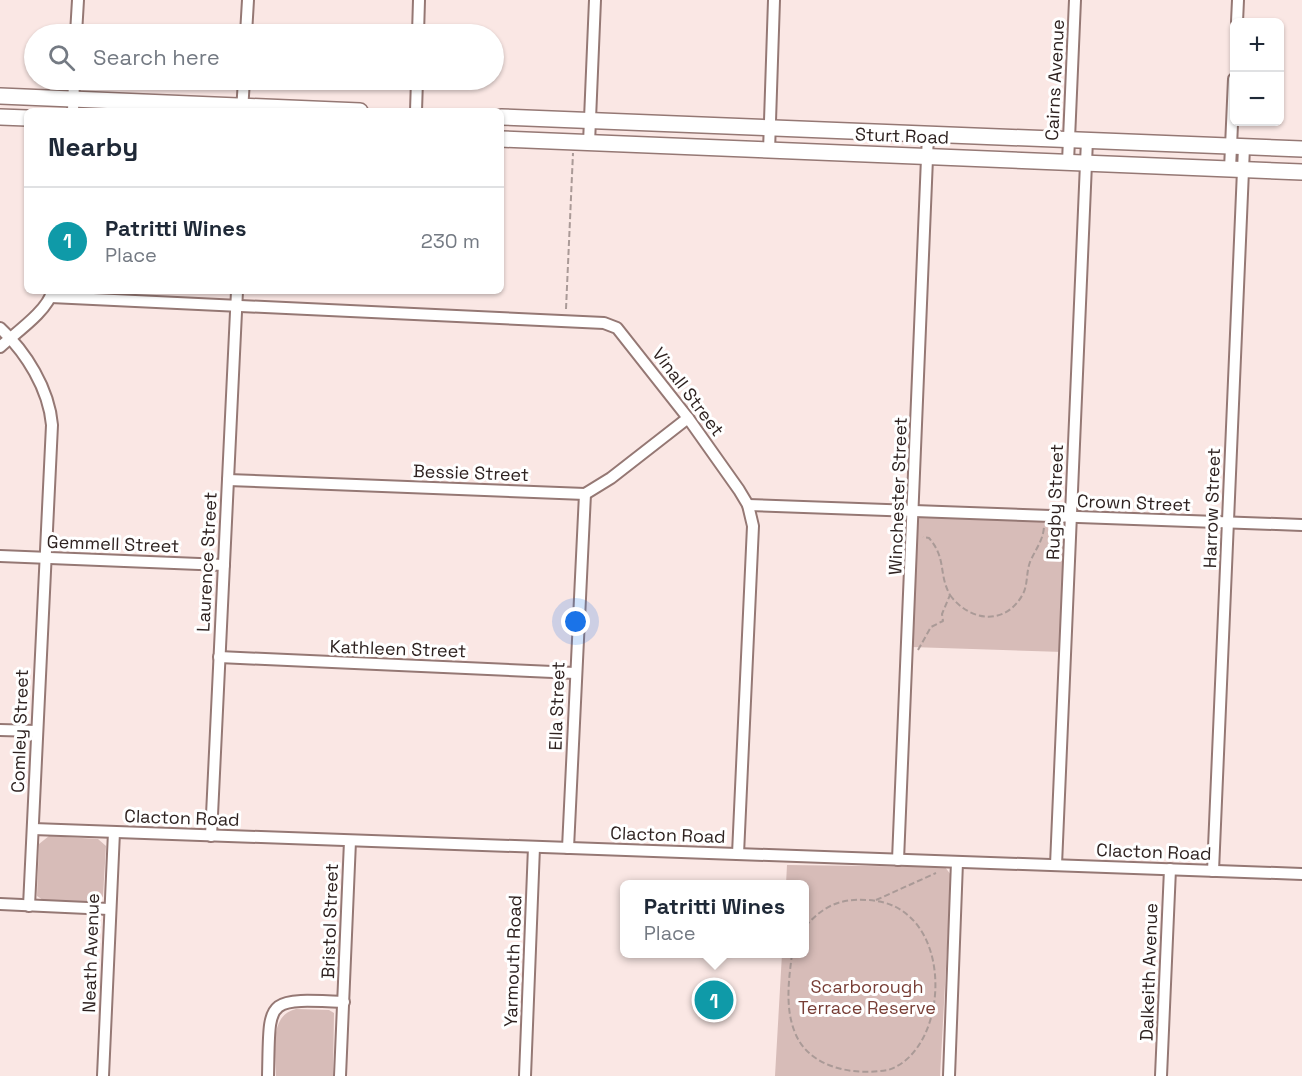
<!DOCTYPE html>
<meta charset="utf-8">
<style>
body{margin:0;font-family:"Space Grotesk",sans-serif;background:#f2f2f3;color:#1f2937}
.controls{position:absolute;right:18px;top:18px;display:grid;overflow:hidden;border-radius:9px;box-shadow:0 2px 4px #0004}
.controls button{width:54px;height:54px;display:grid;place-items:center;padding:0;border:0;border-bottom:2px solid #e0e1e3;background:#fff;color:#1f2937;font:30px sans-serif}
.you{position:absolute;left:576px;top:622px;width:21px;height:21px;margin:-15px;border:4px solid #fff;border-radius:50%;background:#1a73e8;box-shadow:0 0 0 9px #1a73e833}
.badge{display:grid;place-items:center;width:39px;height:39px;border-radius:50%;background:#0f766e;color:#fff;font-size:20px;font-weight:700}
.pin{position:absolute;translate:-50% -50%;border:3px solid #fff;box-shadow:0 2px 6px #0006}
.popup{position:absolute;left:620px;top:880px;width:189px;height:78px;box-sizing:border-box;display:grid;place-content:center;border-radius:9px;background:#fff;filter:drop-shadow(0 2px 4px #0005);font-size:20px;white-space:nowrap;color:#747a83}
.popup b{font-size:22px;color:#1f2937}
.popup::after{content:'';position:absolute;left:50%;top:100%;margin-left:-12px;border:12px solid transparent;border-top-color:#fff}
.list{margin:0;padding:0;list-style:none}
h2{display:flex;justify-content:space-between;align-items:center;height:78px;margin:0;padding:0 24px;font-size:26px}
h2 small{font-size:20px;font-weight:400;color:#747a83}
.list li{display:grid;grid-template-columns:39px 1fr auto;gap:18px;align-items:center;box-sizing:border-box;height:108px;padding:0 24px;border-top:2px solid #e0e1e3}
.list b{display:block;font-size:22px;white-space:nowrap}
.list p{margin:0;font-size:20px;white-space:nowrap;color:#747a83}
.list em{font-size:20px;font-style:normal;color:#747a83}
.icon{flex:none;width:33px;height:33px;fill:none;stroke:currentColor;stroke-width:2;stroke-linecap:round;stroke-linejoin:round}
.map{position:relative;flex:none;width:1302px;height:1076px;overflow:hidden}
.search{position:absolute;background:#fff;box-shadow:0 2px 4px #0004;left:24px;top:24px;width:480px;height:66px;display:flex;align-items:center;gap:15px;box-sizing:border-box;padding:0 21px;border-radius:33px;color:#747a83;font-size:22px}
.panel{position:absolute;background:#fff;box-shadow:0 2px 4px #0004;left:24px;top:108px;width:480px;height:186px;border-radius:9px}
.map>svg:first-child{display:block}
.green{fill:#d7bcb8}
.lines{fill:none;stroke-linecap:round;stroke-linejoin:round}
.street-casing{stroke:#957874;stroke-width:14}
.secondary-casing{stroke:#957874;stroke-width:18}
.path{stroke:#aa9a97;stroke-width:2;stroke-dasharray:6 3;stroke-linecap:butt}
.street{stroke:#fff;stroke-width:10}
.secondary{stroke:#fff;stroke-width:15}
.labels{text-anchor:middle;stroke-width:6;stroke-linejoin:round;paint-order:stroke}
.street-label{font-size:18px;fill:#2e2220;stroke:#fff}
.park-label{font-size:18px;fill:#783e36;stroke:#fff}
</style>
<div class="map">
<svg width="1302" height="1076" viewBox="0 0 1302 1076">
<rect width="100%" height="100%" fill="#fae7e4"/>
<g class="green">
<polygon points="916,511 1069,517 1063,652 911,647"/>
<polygon points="49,836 98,839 106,846 103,896 98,904 46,902 37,896 39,844"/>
<polygon points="787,865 945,867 951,875 940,1076 775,1076 782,954 804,954 804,884 786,884"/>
<path d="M296,1009L329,1010L334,1013L333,1076H276C276,1054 268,1015 296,1009Z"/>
</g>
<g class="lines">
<defs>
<g id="street">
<polyline points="1237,22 1238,0"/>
<polyline points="76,34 78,0"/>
<polyline points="246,34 248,0"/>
<polyline points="418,34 419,0"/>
<polyline points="73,111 74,80"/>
<polyline points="242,111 244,80"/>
<polyline points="416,111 417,80"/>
<polyline points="589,143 595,0"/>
<polyline points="769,151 774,0"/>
<polyline points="1068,162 1075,0"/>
<polyline points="1230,169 1234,79"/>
<polyline points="51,297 604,323 617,328 688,418 739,490 748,505 753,526 738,854"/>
<path d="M0,328C26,352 49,389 52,425L29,906"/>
<path d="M0,347C14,334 49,310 52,291"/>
<polyline points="228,480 585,494 611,478 688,418"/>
<polyline points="748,505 1302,525"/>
<polyline points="0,556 224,565"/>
<polyline points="219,657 575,673"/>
<polyline points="0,730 37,731"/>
<polyline points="33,829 1302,874"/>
<polyline points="211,836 237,291"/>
<polyline points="568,848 585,494"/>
<polyline points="898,860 928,134"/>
<polyline points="1056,865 1087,140"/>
<polyline points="1213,871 1244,147"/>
<polyline points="0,904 109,909"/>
<polyline points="103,1076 114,832"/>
<path d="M268,1076C270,999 263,998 344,1002"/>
<polyline points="340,1076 350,841"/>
<polyline points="525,1076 534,847"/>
<polyline points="949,1076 957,862"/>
<polyline points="1161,1076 1170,869"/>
</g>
<g id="secondary">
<polyline points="0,96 360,111"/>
<polyline points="0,117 27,118"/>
<polyline points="501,117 1302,149"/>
<polyline points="501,139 1302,172"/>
</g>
</defs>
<use href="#street" class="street-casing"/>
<use href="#secondary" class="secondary-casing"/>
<g class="path">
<polyline points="566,309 573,153"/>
<path d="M950,595C969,621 1005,627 1023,594C1028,584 1026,573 1030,562C1035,550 1043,541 1044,527"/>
<path d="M918,650L931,627L943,621L942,614L950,595C938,573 947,559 929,538L923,537"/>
<polyline points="876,900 936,873"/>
<path d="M792,954C789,978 785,1006 794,1030C807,1068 853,1076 888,1070C952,1050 957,903 867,900C839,898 822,907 804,928"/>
</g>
<use href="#street" class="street"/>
<use href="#secondary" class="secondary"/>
</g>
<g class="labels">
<g class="street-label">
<text transform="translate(1055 80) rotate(-87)" y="6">Cairns Avenue</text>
<text transform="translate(902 136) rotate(2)" y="6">Sturt Road</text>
<text transform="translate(688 392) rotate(53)" y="6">Vinall Street</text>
<text transform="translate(471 473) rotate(2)" y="6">Bessie Street</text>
<text transform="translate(898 496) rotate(-88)" y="6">Winchester Street</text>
<text transform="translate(1055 502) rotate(-88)" y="6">Rugby Street</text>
<text transform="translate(1134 503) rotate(2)" y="6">Crown Street</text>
<text transform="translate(1212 508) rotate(-88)" y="6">Harrow Street</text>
<text transform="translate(113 544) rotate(2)" y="6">Gemmell Street</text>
<text transform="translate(207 562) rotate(-87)" y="6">Laurence Street</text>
<text transform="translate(398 649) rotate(2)" y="6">Kathleen Street</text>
<text transform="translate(557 706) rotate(-88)" y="6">Ella Street</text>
<text transform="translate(20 731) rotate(-88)" y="6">Comley Street</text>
<text transform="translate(182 818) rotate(2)" y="6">Clacton Road</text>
<text transform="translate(668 835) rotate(2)" y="6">Clacton Road</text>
<text transform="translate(1154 852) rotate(2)" y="6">Clacton Road</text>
<text transform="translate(330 921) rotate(-88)" y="6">Bristol Street</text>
<text transform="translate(91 953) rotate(-88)" y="6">Neath Avenue</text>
<text transform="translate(513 961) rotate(-88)" y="6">Yarmouth Road</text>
<text transform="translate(1149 972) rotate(-88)" y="6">Dalkeith Avenue</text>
</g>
<g class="park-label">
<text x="867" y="993">Scarborough<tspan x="867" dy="21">Terrace Reserve</tspan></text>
</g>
</g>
</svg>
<div class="controls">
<button>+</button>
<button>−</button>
</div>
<div class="you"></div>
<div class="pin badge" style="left:714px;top:1000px;background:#0f9aa8">1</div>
<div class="popup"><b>Patritti Wines</b>Place</div>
<div class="search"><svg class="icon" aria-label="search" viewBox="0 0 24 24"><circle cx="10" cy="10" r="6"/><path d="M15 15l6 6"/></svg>Search here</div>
<section class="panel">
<h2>Nearby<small></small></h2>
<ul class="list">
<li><span class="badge" style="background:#0f9aa8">1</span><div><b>Patritti Wines</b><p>Place</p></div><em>230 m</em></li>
</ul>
</section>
</div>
